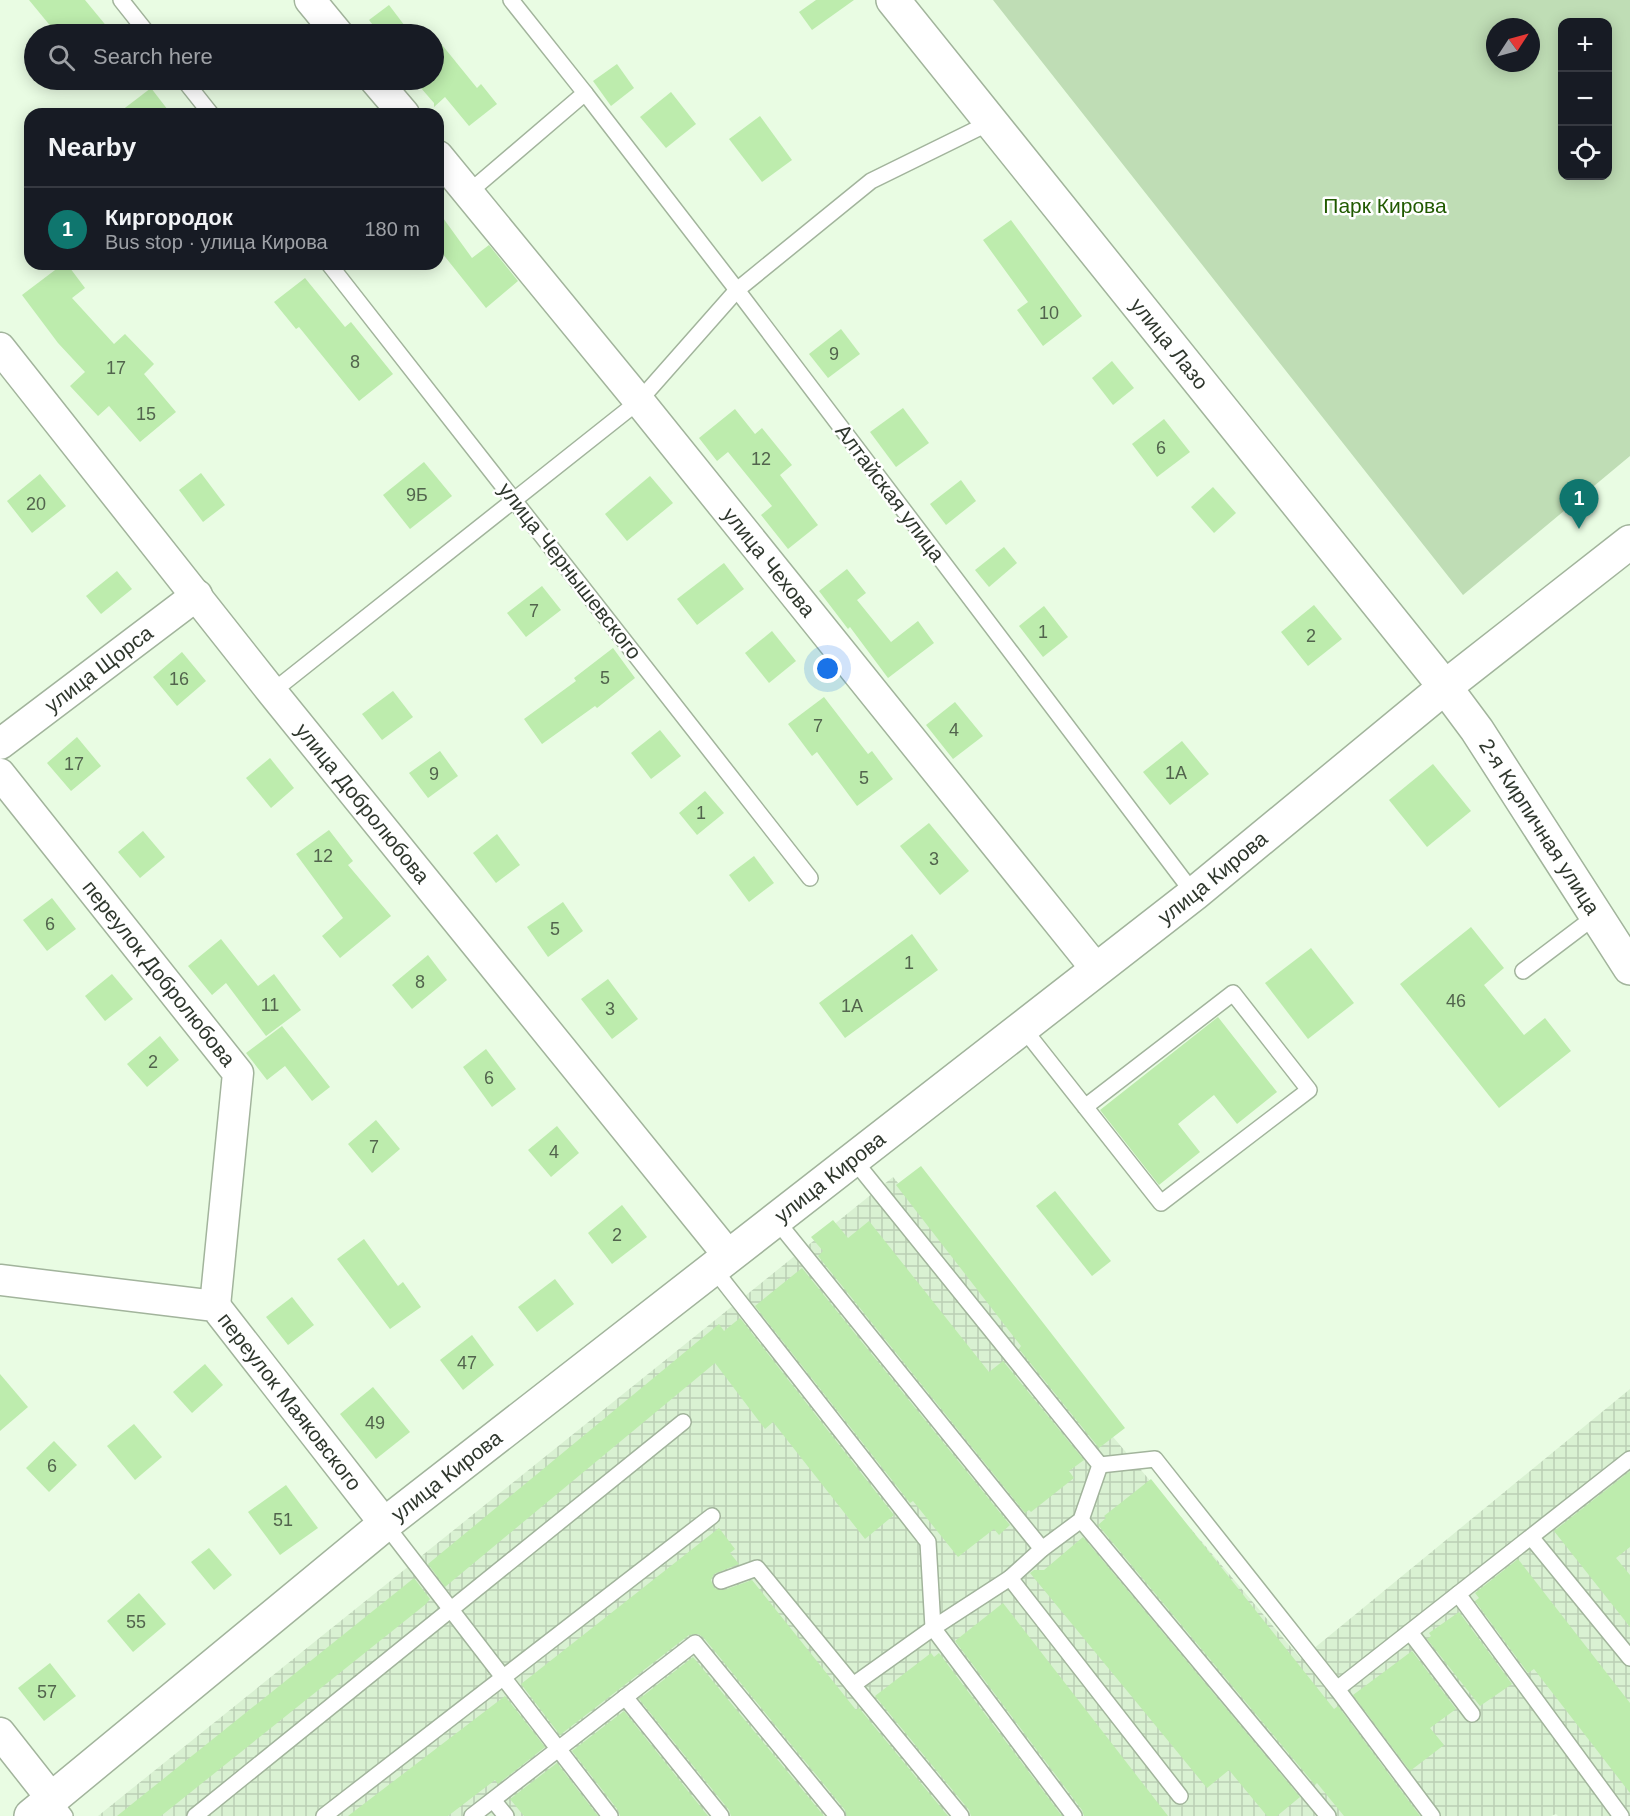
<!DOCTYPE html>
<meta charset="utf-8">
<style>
body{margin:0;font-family:Arial,sans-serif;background:#20242c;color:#f1f3f6}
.controls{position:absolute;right:18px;top:18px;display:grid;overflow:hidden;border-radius:12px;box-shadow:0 3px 15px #0003}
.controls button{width:54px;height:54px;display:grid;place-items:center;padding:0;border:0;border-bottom:2px solid #363941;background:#171b24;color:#f1f3f6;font:30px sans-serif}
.compass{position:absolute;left:1486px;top:18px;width:54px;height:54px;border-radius:50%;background:#171b24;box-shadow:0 3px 15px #0003;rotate:54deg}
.you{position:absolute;left:828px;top:669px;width:21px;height:21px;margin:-15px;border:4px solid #fff;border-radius:50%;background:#1a73e8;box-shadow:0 0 0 9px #1a73e833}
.badge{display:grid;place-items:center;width:39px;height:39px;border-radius:50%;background:#0f766e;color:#fff;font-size:20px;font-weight:700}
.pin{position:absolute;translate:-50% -50px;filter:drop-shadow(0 2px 3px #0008)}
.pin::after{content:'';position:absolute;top:32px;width:21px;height:18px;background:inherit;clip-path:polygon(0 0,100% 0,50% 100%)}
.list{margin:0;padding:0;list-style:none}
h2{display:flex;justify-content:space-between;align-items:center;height:78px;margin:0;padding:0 24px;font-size:26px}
h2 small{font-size:20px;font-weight:400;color:#9ea1a6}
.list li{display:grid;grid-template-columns:39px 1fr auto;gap:18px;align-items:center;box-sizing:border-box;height:84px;padding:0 24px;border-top:2px solid #363941}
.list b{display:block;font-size:22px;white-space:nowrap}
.list p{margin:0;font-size:20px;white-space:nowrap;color:#9ea1a6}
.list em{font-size:20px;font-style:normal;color:#9ea1a6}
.icon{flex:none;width:33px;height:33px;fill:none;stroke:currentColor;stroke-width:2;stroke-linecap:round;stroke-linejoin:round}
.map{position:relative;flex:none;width:1630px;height:1816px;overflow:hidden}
.search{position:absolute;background:#171b24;box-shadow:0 3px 15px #0003;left:24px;top:24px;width:420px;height:66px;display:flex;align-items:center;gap:15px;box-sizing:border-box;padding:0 21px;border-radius:33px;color:#9ea1a6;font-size:22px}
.panel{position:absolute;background:#171b24;box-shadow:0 3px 15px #0003;left:24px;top:108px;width:420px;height:162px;border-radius:18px}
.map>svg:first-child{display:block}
.industrial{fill:url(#industrial-grid)}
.green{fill:#bfddb5;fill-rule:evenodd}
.building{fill:#bdecad}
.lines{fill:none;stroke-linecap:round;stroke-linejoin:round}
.service-casing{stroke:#a2b49c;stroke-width:18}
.minor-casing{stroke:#a2b49c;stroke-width:33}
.tertiary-casing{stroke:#a2b49c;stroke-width:36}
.secondary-casing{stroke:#a2b49c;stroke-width:36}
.service{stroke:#fff;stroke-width:15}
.minor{stroke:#fff;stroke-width:30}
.tertiary{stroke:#fff;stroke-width:33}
.secondary{stroke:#fff;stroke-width:33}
.labels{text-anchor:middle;stroke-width:5;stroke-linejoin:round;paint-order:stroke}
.number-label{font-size:18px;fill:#52644d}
.park-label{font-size:21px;fill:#215a01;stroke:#fff}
.street-label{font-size:21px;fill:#2f372d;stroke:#fff}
</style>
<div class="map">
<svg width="1630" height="1816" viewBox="0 0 1630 1816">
<defs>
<pattern id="industrial-grid" width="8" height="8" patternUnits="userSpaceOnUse" patternTransform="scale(1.5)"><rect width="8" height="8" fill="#d9f1d2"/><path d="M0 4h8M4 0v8" fill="none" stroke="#bbcfb5"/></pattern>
</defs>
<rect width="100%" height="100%" fill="#e9fce3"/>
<polygon class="industrial" points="893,1177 1301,1659 1630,1389 1630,1816 1558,1816 1556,1814 1551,1816 98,1816"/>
<path class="green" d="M993,0H1630V456L1463,595ZM1562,22H1608V176H1562ZM1495,27H1531V63H1495Z"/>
<g class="building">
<polygon points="29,0 85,0 113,34 57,34"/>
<polygon points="816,0 854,0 812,30 799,12"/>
<polygon points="389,5 411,34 380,34 369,20"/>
<polygon points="434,35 477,88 481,84 497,104 469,126 445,97 434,107 434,103 414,80 434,80"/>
<polygon points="617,64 634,88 611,106 593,81"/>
<polygon points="151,88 171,114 117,114"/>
<polygon points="671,92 696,124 666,148 640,117"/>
<polygon points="760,116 792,160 762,182 729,139"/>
<polygon points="438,211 472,258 489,245 518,281 486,308 438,248"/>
<polygon points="1011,220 1082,316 1043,346 1017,310 1028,302 983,240"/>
<polygon points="63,264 67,264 85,288 72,298 114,344 125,334 154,364 144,374 176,412 140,442 109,406 98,416 70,386 85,372 58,343 22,295"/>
<polygon points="305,278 345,327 351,322 393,374 359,401 299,327 296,329 274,302"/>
<polygon points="841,329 860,354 828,378 809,354"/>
<polygon points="1112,361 1134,388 1113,405 1092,378"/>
<polygon points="903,408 929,443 896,467 870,432"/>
<polygon points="735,409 755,434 762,428 792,465 780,475 818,525 788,549 761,515 772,506 728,452 717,461 699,438"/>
<polygon points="1164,419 1190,452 1157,477 1132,444"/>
<polygon points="424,462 452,496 410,529 383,495"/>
<polygon points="201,473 225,505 203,522 179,490"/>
<polygon points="40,474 66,506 32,533 7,501"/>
<polygon points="650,476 673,503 627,541 605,514"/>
<polygon points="961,480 976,501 946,525 930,504"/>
<polygon points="1213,487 1236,513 1214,533 1191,507"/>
<polygon points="1004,547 1017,563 989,587 975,570"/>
<polygon points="724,563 744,589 697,625 677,599"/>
<polygon points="847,569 866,593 857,600 891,642 918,621 934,643 888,678 850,627 848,629 819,591"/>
<polygon points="117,571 132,589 101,614 86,596"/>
<polygon points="542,586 561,610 526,637 507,613"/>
<polygon points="1314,605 1342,639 1308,666 1281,632"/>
<polygon points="1044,606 1068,637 1043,657 1019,626"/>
<polygon points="772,631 796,661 769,683 745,653"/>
<polygon points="613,648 635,678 597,708 595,706 542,744 524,719 576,681 574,678"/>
<polygon points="182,652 206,681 177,706 153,677"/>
<polygon points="393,691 413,717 382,740 362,714"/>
<polygon points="824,697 868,754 872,751 893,779 857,806 817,752 812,756 788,724"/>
<polygon points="955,702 983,736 953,759 926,725"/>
<polygon points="660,730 681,756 651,779 631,753"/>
<polygon points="77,737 101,766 71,791 47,763"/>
<polygon points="1182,741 1209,774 1170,805 1143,772"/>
<polygon points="440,751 458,776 428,798 409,773"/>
<polygon points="270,758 294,788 271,808 246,778"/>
<polygon points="1433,764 1471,811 1427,847 1389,800"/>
<polygon points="705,791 724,813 697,835 679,813"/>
<polygon points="929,823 969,871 940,895 900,846"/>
<polygon points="329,830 353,861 348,865 391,916 340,958 322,936 343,918 296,854"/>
<polygon points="143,831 165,857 140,878 118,852"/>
<polygon points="497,834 520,865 496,883 473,853"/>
<polygon points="754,856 774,883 749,902 729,875"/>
<polygon points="52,898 76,929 47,951 23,920"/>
<polygon points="563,902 583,931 548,957 527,927"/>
<polygon points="1471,927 1504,968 1484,985 1524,1035 1545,1018 1571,1051 1499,1108 1400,984"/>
<polygon points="912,934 938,970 845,1038 819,1003"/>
<polygon points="221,939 258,986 274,974 301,1010 266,1036 226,983 212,995 188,966"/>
<polygon points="1311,948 1354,1003 1308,1039 1265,983"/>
<polygon points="428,955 447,980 412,1009 392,985"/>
<polygon points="112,974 133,999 105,1021 85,996"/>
<polygon points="608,979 638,1019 612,1039 581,999"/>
<polygon points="1218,1017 1277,1092 1237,1124 1214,1095 1178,1124 1200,1152 1159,1185 1100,1110"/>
<polygon points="282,1026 330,1087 312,1101 285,1066 267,1080 246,1053"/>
<polygon points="160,1036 179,1060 147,1087 127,1064"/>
<polygon points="486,1049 516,1089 492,1107 463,1067"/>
<polygon points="376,1120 400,1149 372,1173 348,1144"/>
<polygon points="557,1126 579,1153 551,1177 528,1150"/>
<polygon points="921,1166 1125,1428 1099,1448 1019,1349 1021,1346 896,1185"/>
<polygon points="1055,1191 1111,1261 1092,1276 1036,1206"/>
<polygon points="622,1205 647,1237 612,1264 588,1233"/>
<polygon points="833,1220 848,1238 869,1221 989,1372 1003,1361 1084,1460 1069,1471 1074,1478 1031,1512 1029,1510 1025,1513 818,1256 823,1251 811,1237"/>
<polygon points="364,1239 398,1286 403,1282 421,1307 390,1329 337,1259"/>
<polygon points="802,1268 1010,1525 999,1535 994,1529 958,1557 913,1501 910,1503 755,1306"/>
<polygon points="555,1279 574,1304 537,1332 518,1307"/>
<polygon points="292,1297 314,1325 288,1345 266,1317"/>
<polygon points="740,1318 894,1515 865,1539 773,1422 765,1429 715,1363 445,1587 428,1564 719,1324 724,1331"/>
<polygon points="472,1335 494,1365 463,1390 440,1360"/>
<polygon points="205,1364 223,1385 192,1413 173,1392"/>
<polygon points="0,1374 28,1407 0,1431"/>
<polygon points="373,1387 410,1432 376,1459 340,1414"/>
<polygon points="134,1424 162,1457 135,1480 107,1446"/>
<polygon points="54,1441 77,1465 49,1492 26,1468"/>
<polygon points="1630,1471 1630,1547 1616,1558 1630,1575 1630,1627 1554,1531"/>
<polygon points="1151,1479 1334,1709 1338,1706 1420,1816 1344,1816 1317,1783 1315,1785 1098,1525 1106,1518 1104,1516"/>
<polygon points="286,1485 318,1528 280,1555 248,1512"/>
<polygon points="719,1528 735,1549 730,1553 739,1564 714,1574 711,1580 714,1588 724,1590 752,1580 856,1710 859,1708 948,1816 847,1816 845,1810 703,1637 698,1634 689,1635 560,1735 521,1684"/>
<polygon points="1083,1537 1300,1797 1277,1816 1267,1816 1229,1770 1207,1788 1030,1573 1034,1570 1044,1570"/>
<polygon points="209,1548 232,1575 214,1590 191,1562"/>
<polygon points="1518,1559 1630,1703 1630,1793 1534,1669 1528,1673 1475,1601 1479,1598 1475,1593"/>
<polygon points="414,1578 430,1599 426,1604 161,1816 117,1816"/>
<polygon points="139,1593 166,1624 133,1652 107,1621"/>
<polygon points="1003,1603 1168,1816 1084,1816 1082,1810 955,1641"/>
<polygon points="1459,1612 1512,1684 1480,1706 1427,1639 1431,1636 1429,1633"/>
<polygon points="1412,1651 1456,1709 1430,1728 1444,1745 1410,1771 1353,1695"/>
<polygon points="931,1653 934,1657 939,1653 1062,1816 971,1816 969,1810 875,1696"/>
<polygon points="693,1657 824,1816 731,1816 729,1810 639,1699"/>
<polygon points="50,1663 76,1696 44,1721 18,1688"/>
<polygon points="505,1696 545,1747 498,1784 495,1780 448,1816 348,1816"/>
<polygon points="624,1711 708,1816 620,1816 618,1810 572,1751"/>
<polygon points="557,1763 598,1816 524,1816 510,1799"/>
</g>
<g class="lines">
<defs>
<g id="service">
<polyline points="121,0 148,34"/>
<polyline points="184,80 211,114"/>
<polyline points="585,93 737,290 1194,894"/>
<polyline points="468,193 585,93 511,0"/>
<polyline points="329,264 810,878"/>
<polyline points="272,692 639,401 737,290 871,181 991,122"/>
<polyline points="1523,971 1597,915"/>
<polyline points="1023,1028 1161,1203 1309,1090 1233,993 1085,1107"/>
<polyline points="776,1220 1042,1549"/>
<polyline points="713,1268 928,1542 933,1628 1074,1816"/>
<polyline points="1100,1465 1155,1459 1337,1689 1432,1816"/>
<polyline points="1081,1520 1328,1816"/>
<polyline points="385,1524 610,1816"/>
<polyline points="1531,1537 1630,1658"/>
<polyline points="1010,1578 1180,1796"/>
<polyline points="721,1581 757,1568 853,1685 933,1628 1010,1578 1042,1549 1081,1520 1100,1465 853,1159"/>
<polyline points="1458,1594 1621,1816"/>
<polyline points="1410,1632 1472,1714"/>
<polyline points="853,1685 961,1816"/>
<polyline points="1337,1689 1630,1459"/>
<polyline points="625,1697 721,1816"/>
<polyline points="52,1799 65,1816"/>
<polyline points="493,1800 506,1816"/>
<polyline points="195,1816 683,1422"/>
<polyline points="324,1816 712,1516"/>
<polyline points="472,1816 695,1643 837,1816"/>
</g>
<g id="minor">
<polyline points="310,0 338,34"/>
<polyline points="375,80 404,114"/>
<path id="s1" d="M438,156L639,401L1097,970"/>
<path id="s2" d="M0,348L272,692L729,1256"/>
<path id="s3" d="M0,744L197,595"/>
<path id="s4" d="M0,774L238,1073L215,1306"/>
<path id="s5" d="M0,1280L215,1306L385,1524"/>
<polyline points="0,1733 52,1799"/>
</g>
<g id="tertiary">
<path id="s6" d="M893,0L1445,687L1477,730L1630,968"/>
</g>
<g id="secondary">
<path id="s7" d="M31,1816L385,1524L1194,894L1445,687L1630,542"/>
</g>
</defs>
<use href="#service" class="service-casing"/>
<use href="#minor" class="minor-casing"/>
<use href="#tertiary" class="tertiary-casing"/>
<use href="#secondary" class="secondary-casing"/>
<use href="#service" class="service"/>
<use href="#minor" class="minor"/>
<use href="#tertiary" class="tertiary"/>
<use href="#secondary" class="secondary"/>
</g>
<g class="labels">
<g class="number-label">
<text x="1049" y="319">10</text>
<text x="834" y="360">9</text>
<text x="355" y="368">8</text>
<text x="116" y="374">17</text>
<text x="146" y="420">15</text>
<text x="1161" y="454">6</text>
<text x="761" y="465">12</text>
<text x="417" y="501">9Б</text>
<text x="36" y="510">20</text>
<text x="534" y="617">7</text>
<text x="1043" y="638">1</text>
<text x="1311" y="642">2</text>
<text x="605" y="684">5</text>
<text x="179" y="685">16</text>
<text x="818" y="732">7</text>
<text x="954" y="736">4</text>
<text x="74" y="770">17</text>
<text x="1176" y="779">1А</text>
<text x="434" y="780">9</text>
<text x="864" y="784">5</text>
<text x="701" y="819">1</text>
<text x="323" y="862">12</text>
<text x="934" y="865">3</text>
<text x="50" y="930">6</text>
<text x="555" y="935">5</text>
<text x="909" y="969">1</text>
<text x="420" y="988">8</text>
<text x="1456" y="1007">46</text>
<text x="270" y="1011">11</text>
<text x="852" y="1012">1А</text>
<text x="610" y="1015">3</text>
<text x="153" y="1068">2</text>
<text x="489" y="1084">6</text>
<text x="374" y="1153">7</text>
<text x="554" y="1158">4</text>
<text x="617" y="1241">2</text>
<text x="467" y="1369">47</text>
<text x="375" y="1429">49</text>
<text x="52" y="1472">6</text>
<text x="283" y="1526">51</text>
<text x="136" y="1628">55</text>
<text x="47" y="1698">57</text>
</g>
<g class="park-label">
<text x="1385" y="213">Парк Кирова</text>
</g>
<g class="street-label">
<text dy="7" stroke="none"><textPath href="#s6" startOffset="441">улица Лазо</textPath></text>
<text transform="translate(890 493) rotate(53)" y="7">Алтайская улица</text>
<text dy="7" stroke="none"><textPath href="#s1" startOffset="524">улица Чехова</textPath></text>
<text transform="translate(570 571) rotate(52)" y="7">улица Чернышевского</text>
<text dy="7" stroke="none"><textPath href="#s3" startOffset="124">улица Щорса</textPath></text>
<text dy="7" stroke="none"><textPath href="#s2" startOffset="582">улица Добролюбова</textPath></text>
<text dy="7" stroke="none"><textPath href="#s6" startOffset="1050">2-я Кирпичная улица</textPath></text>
<text dy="7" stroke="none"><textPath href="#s7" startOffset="1509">улица Кирова</textPath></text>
<text dy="7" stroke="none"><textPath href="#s4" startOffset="255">переулок Добролюбова</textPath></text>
<text dy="7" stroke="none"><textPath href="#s7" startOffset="1023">улица Кирова</textPath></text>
<text dy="7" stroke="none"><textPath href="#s5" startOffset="338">переулок Маяковского</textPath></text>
<text dy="7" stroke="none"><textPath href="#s7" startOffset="537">улица Кирова</textPath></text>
</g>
</g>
</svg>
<div class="controls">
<button>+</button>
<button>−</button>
<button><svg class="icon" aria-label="locate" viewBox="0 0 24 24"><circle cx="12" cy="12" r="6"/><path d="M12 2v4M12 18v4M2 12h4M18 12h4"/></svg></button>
</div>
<svg class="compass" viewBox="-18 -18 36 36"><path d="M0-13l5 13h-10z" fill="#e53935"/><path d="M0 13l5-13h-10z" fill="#9ea1a6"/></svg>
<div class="you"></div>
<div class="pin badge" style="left:1579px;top:529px">1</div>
<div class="search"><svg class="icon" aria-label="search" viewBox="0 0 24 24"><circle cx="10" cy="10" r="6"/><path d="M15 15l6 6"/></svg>Search here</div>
<section class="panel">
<h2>Nearby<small></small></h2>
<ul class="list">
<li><span class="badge">1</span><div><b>Киргородок</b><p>Bus stop · улица Кирова</p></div><em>180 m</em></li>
</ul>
</section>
</div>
